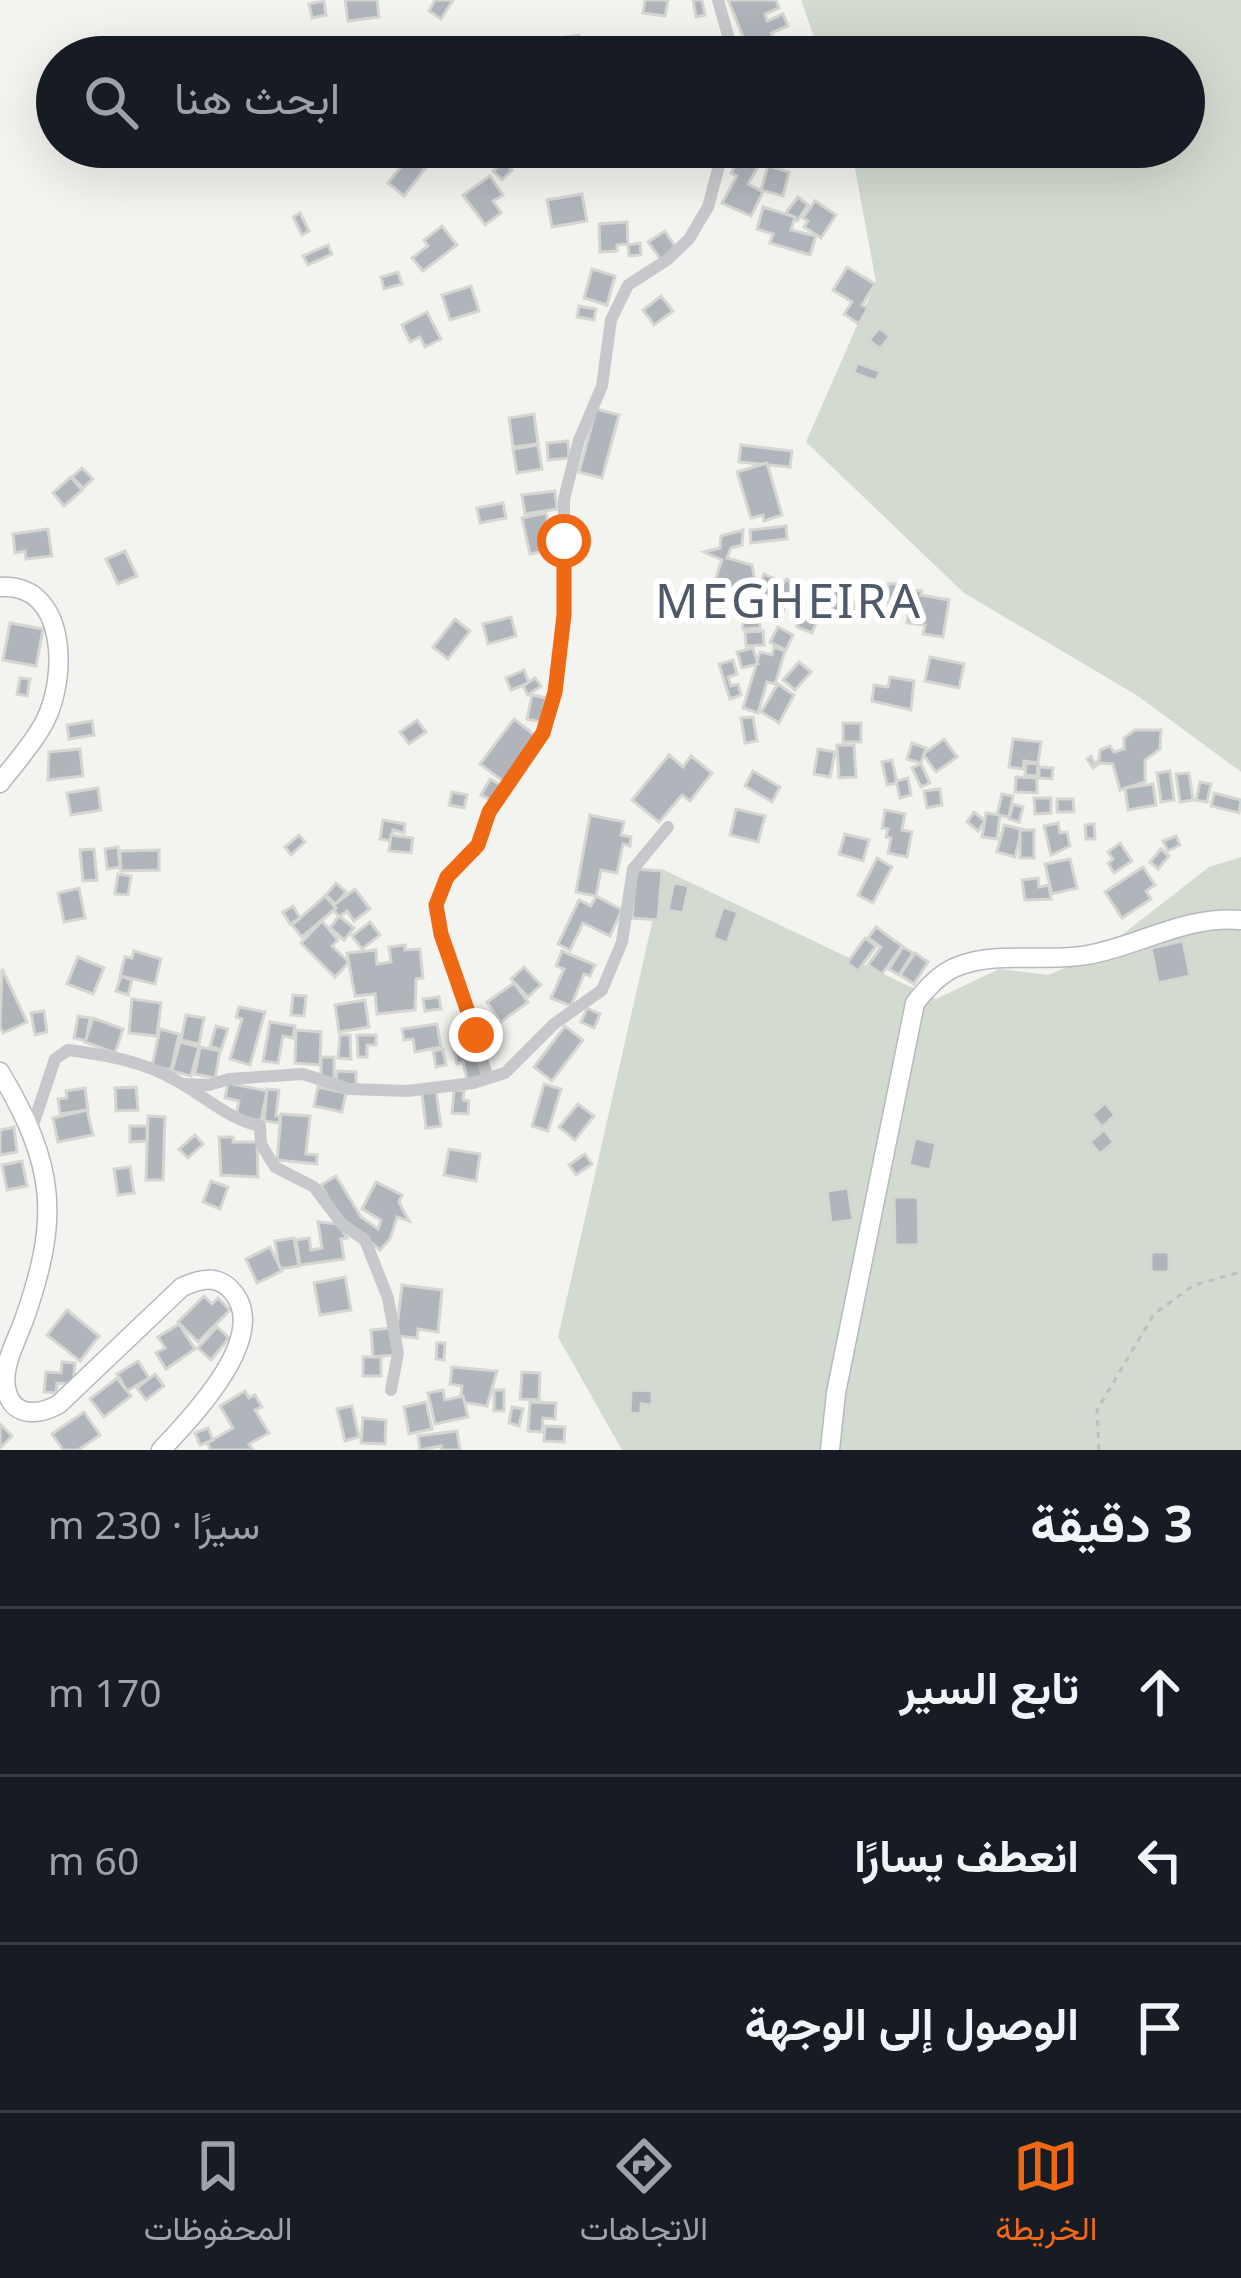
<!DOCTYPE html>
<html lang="ar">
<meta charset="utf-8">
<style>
body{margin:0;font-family:"Noto Sans",Vazirmatn,sans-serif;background:#242831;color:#f1f3f6;direction:rtl}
.stop{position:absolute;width:36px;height:36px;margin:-27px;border:9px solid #ef6814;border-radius:50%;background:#fff}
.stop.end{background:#ef6814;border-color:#fff;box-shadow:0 3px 12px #0008}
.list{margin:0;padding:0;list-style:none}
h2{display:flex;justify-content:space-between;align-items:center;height:156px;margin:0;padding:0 48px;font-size:51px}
h2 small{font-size:39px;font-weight:400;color:#9ea1a6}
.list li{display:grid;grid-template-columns:78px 1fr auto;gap:36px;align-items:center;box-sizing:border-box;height:168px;padding:0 48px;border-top:3px solid #363941}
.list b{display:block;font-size:45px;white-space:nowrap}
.list em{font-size:39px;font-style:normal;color:#9ea1a6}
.icon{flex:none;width:66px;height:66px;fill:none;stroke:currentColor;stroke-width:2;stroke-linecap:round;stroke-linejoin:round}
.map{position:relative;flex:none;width:1241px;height:1450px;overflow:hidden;direction:ltr}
.search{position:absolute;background:#171b24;box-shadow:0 12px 48px #0002;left:36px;right:36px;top:36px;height:132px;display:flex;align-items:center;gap:30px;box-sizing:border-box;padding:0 42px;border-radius:66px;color:#9ea1a6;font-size:45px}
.sheet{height:660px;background:#171b24}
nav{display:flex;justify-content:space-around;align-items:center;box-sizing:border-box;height:168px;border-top:3px solid #363941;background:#171b24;font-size:33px;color:#9ea1a6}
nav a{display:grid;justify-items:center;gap:6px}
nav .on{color:#ef6814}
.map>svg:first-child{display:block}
.green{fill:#d3dbd0}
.building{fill:#b0b5bc;stroke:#d5d5d2;stroke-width:3}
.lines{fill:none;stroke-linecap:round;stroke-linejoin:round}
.secondary-casing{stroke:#b5b9bf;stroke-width:21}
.path{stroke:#bdbec1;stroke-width:3;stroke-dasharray:6 6;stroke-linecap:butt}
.street{stroke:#c6c8cc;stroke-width:12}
.secondary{stroke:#fff;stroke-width:18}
.route{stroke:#ef6814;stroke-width:15}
.labels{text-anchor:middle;stroke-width:12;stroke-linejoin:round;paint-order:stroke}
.quarter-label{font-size:48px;letter-spacing:3px;fill:#4f5967;stroke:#fff}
</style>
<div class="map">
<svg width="1241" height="1450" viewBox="0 0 1241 1450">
<rect width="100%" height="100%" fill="#f3f4ef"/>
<g class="green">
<polygon points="801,0 1241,0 1241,772 1138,696 964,593 806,442 876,282 851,147 1184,147 1184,57 821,57"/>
<polygon points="1241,857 1241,1450 622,1450 558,1337 664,870 936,999 999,969 1048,975 1096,955 1209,867"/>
</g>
<g class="building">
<polygon points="345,0 377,0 379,17 348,21"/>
<polygon points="435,0 453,0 441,19 429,11"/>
<polygon points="645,0 668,0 665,16 643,13"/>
<polygon points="693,0 702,0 705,15 696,17"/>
<polygon points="728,0 776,0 779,8 765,14 767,21 783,14 788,26 771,33 776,45 751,56"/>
<polygon points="324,1 326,15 312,18 309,4"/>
<polygon points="579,35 581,49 542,55 540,41"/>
<polygon points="533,40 537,55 522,57 520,42"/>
<polygon points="718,43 718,50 726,49 726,57 695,57 695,52 701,51 701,44"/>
<polygon points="354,47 355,57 330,57 329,51"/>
<polygon points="411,154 427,166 404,196 388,183"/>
<polygon points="740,155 759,165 748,184 763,192 751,216 722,203 737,176 731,173"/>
<polygon points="503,161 512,170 502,180 493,171"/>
<polygon points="768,166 789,172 783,196 761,190"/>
<polygon points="490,176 503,195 493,201 501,213 485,225 463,195"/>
<polygon points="582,194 587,221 552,227 547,200"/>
<polygon points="798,197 808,205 797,221 786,213"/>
<polygon points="815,201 836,215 821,238 804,227 808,221 803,218"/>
<polygon points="763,207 795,217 791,230 816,236 810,255 770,243 773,234 757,229"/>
<polygon points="300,213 309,231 302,235 293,217"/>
<polygon points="627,222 628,244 617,245 617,251 600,252 599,224"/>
<polygon points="442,226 457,245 423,271 412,258 428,246 424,240"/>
<polygon points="665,231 677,249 661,260 648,242"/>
<polygon points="640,243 641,255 629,256 628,245"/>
<polygon points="328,245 332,254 308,265 303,256"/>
<polygon points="847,267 875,284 862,305 868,308 859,324 844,314 852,302 833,290"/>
<polygon points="592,269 615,276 607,305 584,298"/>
<polygon points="398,272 402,284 384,289 381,277"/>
<polygon points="471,286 479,311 450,320 442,295"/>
<polygon points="661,296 673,311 654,325 643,310"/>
<polygon points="579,306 596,309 594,320 577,317"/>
<polygon points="427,312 441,339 425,347 420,337 410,342 402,325"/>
<polygon points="879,328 890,336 880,349 869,340"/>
<polygon points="857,363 880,371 876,381 854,373"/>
<polygon points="596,409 619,415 602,478 579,472"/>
<polygon points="534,414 538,444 513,447 509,418"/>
<polygon points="568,441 569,458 548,460 547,443"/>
<polygon points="538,445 542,469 517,473 513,449"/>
<polygon points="741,445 792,451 790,467 739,462"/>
<polygon points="767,463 782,515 764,521 763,515 751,518 737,472"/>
<polygon points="82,468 93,479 83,488 72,477"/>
<polygon points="71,477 82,490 64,506 53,493"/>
<polygon points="555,491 557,509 525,514 522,495"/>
<polygon points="503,503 506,518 480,523 477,508"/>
<polygon points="546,513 554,549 530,554 522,518"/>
<polygon points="786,526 787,539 751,543 750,530"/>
<polygon points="48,529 52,556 26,559 25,551 15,553 13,534"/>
<polygon points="743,530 742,545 731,548 727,558 752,565 757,591 745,594 728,587 723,617 712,621 714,599 707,596 709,582 715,580 722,560 704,552 720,548 721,536"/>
<polygon points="125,551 137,576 118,584 106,559"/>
<polygon points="764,574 777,580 770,597 757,592"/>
<polygon points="787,579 802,593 791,604 776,591"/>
<polygon points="832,581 846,585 838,612 817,605 821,592 827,594"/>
<polygon points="904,583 905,608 889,609 888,584"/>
<polygon points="912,590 922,591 921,595 949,600 943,637 923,634 925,625 907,623"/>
<polygon points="775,595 787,600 781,618 768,614"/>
<polygon points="799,596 811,600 806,613 794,609"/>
<polygon points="854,602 858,619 846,622 842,605"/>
<polygon points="742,604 759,604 760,628 743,629"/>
<polygon points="511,617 516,636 488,644 483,624"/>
<polygon points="800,618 816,623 812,633 797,627"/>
<polygon points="455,619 470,631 448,659 433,647"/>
<polygon points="10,623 43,629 36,666 3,660"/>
<polygon points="778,627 793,635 786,650 770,642"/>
<polygon points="763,631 764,645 746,646 745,632"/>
<polygon points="774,647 785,651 775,684 767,682 758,713 743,708 760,652 772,655"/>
<polygon points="753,648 758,664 742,668 737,652"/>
<polygon points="930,657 964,664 959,688 925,681"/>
<polygon points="733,660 737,674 728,677 731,686 738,684 741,695 730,699 719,664"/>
<polygon points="799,662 811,672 795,690 783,680"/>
<polygon points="524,670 529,683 511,690 506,678"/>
<polygon points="890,677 914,681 911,710 872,701 874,685 888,687"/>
<polygon points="20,678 30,679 27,696 17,694"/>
<polygon points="535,678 541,686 528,695 523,686"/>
<polygon points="778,684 794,695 779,723 761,712"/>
<polygon points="532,695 546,698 541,722 527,719"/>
<polygon points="753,717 757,741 745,743 741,718"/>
<polygon points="514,719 537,737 504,782 480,764"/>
<polygon points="417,720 426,732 409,744 400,732"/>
<polygon points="92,721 94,735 69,739 67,725"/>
<rect x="843" y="723" width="18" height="19"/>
<polygon points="1135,730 1161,730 1160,749 1145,760 1145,782 1120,790 1113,764 1100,763 1093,768 1087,759 1091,756 1094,764 1099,760 1100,750 1110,746 1114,752 1124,749 1124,738"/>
<polygon points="944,739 957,757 936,772 923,754"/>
<polygon points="1013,739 1041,742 1038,763 1024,761 1023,769 1009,767"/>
<polygon points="912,743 926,748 921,763 907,759"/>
<polygon points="837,745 854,745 856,777 839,778"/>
<polygon points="80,749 83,776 48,780 49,752"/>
<polygon points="818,749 835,752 830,777 814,774"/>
<polygon points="669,755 683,767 691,756 712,773 690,801 682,795 659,822 632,800"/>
<polygon points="892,760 897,783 887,785 882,762"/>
<polygon points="1026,763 1038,764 1037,776 1025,775"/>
<polygon points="921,764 930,783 921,787 912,768"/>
<polygon points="1039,767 1053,768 1052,779 1039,778"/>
<polygon points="753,771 780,787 772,802 745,786"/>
<polygon points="1170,771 1174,800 1161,802 1157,773"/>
<polygon points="1189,773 1193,800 1180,802 1176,774"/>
<polygon points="1016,777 1037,778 1037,793 1015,792"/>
<polygon points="908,778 911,795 900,798 896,781"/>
<polygon points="490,779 503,786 495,802 481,795"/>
<polygon points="1200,782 1211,784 1207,802 1196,800"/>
<polygon points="1153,784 1156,805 1128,810 1125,788"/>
<polygon points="98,788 101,810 71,815 67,793"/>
<polygon points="940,789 942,805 927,808 924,791"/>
<polygon points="452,792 467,795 464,808 449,805"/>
<polygon points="1214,793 1241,800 1239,813 1211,806"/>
<polygon points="1002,794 1013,796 1009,817 997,815"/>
<polygon points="1034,798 1051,798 1051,813 1035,814"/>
<polygon points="1057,799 1073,799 1074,812 1057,812"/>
<polygon points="1013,804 1023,807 1019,822 1009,819"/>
<polygon points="736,809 765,816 758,842 730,835"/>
<polygon points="885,810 905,814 902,830 912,832 907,857 888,853 891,838 886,837 888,829 882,828"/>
<polygon points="974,812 985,821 978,831 967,822"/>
<polygon points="986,813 1000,815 997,839 982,837"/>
<polygon points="590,815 624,822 621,835 631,837 630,846 623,844 617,873 601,870 596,896 576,892"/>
<polygon points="383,820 405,824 404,833 393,830 391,841 380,839"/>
<polygon points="1058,823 1060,833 1067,832 1070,846 1051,855 1044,826"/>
<polygon points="1094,824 1095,839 1086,839 1085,825"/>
<polygon points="1004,825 1022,829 1015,857 997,852"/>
<rect x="1020" y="830" width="14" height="28"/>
<polygon points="845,834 869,840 863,861 839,854"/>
<polygon points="299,835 305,842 291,855 285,847"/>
<polygon points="391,835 413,838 411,853 389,851"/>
<polygon points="1176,836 1180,845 1168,851 1163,841"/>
<polygon points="1120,843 1132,861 1114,873 1108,863 1113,859 1108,852"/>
<polygon points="118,847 120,867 107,869 105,849"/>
<polygon points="94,849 97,880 83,881 80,850"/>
<polygon points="1161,849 1169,856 1158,869 1150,862"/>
<polygon points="159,850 159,870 121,871 120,851"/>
<polygon points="877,858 892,867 873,903 858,895"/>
<polygon points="1070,859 1077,888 1052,894 1045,864"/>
<polygon points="1143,867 1155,885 1146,891 1151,899 1122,918 1105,892"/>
<polygon points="636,869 662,871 658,920 632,918"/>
<polygon points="118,874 131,876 128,895 115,894"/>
<polygon points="1038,878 1039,887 1049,885 1051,899 1025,900 1022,880"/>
<polygon points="336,883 346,892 336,904 326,895"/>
<polygon points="674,883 689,886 683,913 668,910"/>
<polygon points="79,888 85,918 64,922 58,893"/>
<polygon points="355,889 370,909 354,921 347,911 339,917 331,907"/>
<polygon points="325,896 336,908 302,937 292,925"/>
<polygon points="596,896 622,910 610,936 583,923 570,950 558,944 579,900 591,906"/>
<polygon points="293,906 300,918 290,924 283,912"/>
<polygon points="723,907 738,912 727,943 713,938"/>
<polygon points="339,916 354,928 344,940 330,928"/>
<polygon points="322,921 338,940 332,946 349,962 335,977 301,943"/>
<polygon points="370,922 380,935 362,949 352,936"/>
<polygon points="876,927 902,946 882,974 868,965 881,947 868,938"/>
<polygon points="865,938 876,946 858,971 847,963"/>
<polygon points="1183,941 1190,976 1158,983 1151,948"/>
<polygon points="405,945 405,950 420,949 423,978 416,979 415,1010 377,1014 375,994 355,996 347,953 376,950 377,964 391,962 389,947"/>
<polygon points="903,947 913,953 899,975 889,969"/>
<polygon points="134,951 161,959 155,984 120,976 125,957 132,958"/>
<polygon points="562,951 595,965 590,976 584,974 571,1006 551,998 564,969 556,966"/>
<polygon points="915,953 928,962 914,984 900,975"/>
<polygon points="78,957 104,968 93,994 67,984"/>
<polygon points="524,967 541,985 528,997 511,979"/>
<polygon points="2,969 27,1022 3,1033 0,1026"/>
<polygon points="121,976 132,980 128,995 116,991"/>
<polygon points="514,983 528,1002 501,1022 487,1002"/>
<polygon points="293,995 306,996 304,1016 291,1015"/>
<polygon points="439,997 441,1009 425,1011 423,999"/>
<polygon points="132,999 161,1003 157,1036 129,1033"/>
<polygon points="365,1000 369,1027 339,1032 335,1005"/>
<polygon points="239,1007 265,1012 250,1065 230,1059 242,1019 236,1017"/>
<polygon points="587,1008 600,1014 594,1028 581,1022"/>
<polygon points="44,1011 47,1032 35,1035 31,1013"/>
<polygon points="186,1015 204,1018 199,1044 181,1040"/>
<polygon points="78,1016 90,1018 86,1041 74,1038"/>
<polygon points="93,1018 123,1029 115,1053 85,1042"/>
<polygon points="270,1022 295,1026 293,1038 283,1036 278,1063 263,1061"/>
<polygon points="437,1024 441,1047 415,1052 413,1039 404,1040 402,1029"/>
<polygon points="216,1026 228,1029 221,1050 210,1046"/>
<polygon points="565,1026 583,1040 552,1081 534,1067"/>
<polygon points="160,1029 179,1034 171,1070 152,1066"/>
<polygon points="296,1030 321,1032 320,1065 295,1063"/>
<polygon points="340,1035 350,1035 351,1059 338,1058"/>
<polygon points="357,1035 376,1035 376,1045 367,1045 367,1057 358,1057"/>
<polygon points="474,1039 483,1076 467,1079 463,1062 457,1064 453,1044"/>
<polygon points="180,1042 199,1047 191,1076 172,1071"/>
<polygon points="200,1047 220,1051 215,1078 195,1074"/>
<polygon points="443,1049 446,1065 436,1067 433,1051"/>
<rect x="321" y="1057" width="13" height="22"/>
<polygon points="337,1071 356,1072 356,1085 336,1084"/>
<polygon points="228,1083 267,1091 261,1121 236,1116 239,1101 225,1098"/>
<polygon points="544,1084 561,1089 548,1131 532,1126"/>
<polygon points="136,1087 138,1110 116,1111 115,1088"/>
<polygon points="318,1087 346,1093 342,1112 314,1106"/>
<polygon points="85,1088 88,1110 60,1114 58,1099 67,1098 66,1091"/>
<polygon points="267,1089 279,1090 276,1116 280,1116 279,1123 264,1121"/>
<polygon points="454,1090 464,1091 463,1100 469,1101 468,1114 452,1113"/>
<polygon points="436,1091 441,1126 426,1128 422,1093"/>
<polygon points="1105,1103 1115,1115 1102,1127 1092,1115"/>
<polygon points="578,1104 594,1116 575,1140 559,1127"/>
<polygon points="87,1110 93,1135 58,1142 53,1118"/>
<polygon points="281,1114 310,1116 306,1154 317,1155 317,1164 277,1160"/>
<polygon points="148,1116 165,1117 163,1180 146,1180"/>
<polygon points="130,1126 147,1126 147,1141 130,1142"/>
<polygon points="14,1127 17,1152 0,1155 0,1130"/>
<polygon points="1104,1130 1114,1142 1100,1154 1090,1142"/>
<polygon points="195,1135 203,1144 188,1158 179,1149"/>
<polygon points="219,1137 233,1137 233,1142 257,1142 258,1177 221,1175"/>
<polygon points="915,1138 936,1143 930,1170 909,1165"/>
<polygon points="449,1149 480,1154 476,1181 444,1175"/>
<polygon points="585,1154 592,1164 576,1175 569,1165"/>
<polygon points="22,1161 27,1186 7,1190 2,1165"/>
<polygon points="130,1167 134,1193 118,1195 114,1169"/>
<polygon points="336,1176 361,1217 378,1229 381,1220 362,1209 376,1182 402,1195 399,1202 409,1221 397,1217 390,1239 380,1250 337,1215 321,1185"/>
<polygon points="211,1181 228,1187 220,1209 203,1202"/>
<polygon points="848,1188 853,1220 831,1223 827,1191"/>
<polygon points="894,1197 918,1197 919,1245 895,1245"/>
<polygon points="318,1222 338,1224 347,1238 341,1239 344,1259 300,1265 296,1240 309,1238 311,1250 322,1248"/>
<polygon points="294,1238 299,1266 279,1269 275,1241"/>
<polygon points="270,1247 282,1271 257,1283 246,1259"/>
<rect x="1151" y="1252" width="18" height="20"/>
<polygon points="345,1277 351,1310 320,1315 314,1283"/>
<polygon points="402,1285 442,1290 438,1332 418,1329 417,1338 396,1336"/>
<polygon points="204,1296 212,1304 218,1298 230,1310 198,1342 178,1322"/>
<polygon points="67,1310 99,1336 80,1361 47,1335"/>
<polygon points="179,1324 195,1349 166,1369 156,1353 165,1348 158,1337"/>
<polygon points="217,1327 229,1338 211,1360 198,1348"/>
<polygon points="393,1328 395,1355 373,1357 371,1330"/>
<polygon points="437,1343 445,1343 444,1360 436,1359"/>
<rect x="363" y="1357" width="18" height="19"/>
<polygon points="138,1361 149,1378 127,1391 117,1374"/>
<polygon points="62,1362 75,1363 73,1384 57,1383 56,1393 44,1392 46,1372 61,1373"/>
<polygon points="452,1367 497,1371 487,1406 460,1402 462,1386 450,1384"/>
<polygon points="522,1372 540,1373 539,1400 520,1399"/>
<polygon points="155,1374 164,1386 146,1400 137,1388"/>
<polygon points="117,1378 131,1396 104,1417 90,1399"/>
<polygon points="443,1390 445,1400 463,1396 468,1417 435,1424 428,1393"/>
<rect x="494" y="1390" width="10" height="21"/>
<polygon points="631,1390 652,1391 652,1405 641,1404 641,1414 630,1413"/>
<polygon points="245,1391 249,1398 255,1395 262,1407 255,1410 269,1433 249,1444 253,1450 211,1450 207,1443 233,1428 220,1406"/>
<polygon points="426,1402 432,1429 409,1434 404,1407"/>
<polygon points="530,1402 556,1403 555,1419 543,1418 542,1432 528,1431"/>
<polygon points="352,1406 359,1437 345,1441 337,1409"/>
<polygon points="512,1407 523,1409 519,1426 509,1423"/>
<polygon points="84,1412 100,1435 78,1450 63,1450 52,1434"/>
<polygon points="363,1418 386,1420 385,1444 361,1443"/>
<polygon points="0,1424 12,1436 0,1448"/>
<polygon points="545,1426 565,1427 564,1442 544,1441"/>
<polygon points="208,1428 213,1440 200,1445 195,1433"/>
<polygon points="457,1431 460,1450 441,1450 441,1446 420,1450 418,1436"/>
</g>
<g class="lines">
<defs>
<g id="secondary">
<path d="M0,587C67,583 68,676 45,721C34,743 15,763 0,783"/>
<path d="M0,1072C56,1166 60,1218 24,1320C16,1342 0,1369 7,1392C14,1418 40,1415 59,1404L182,1287C200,1279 217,1274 232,1291C272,1336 190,1419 161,1450"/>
<path d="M830,1450L836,1393L915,1003C926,989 939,974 956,967C997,950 1044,963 1087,955C1139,946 1186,915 1241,920"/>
</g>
</defs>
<use href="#secondary" class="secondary-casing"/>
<polyline class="path" points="1099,1450 1097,1410 1154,1314 1194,1285 1241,1272"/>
<g class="street">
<polyline points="718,0 734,57"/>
<polyline points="488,1078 441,934 436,905 447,877 478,845 489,812 543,733 555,692 564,615 564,499 579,440 602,386 611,320 628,285 667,260 689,239 708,207 724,147"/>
<polyline points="183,1084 209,1085 229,1079 303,1074 349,1089 407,1091 473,1083 505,1073 554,1024 602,990 622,942 633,869 668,827"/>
<path d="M31,1131L55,1059L68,1050C106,1055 143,1061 177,1081C206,1097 228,1119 260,1126L261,1144L275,1167L314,1187L342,1224L365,1240L388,1298L398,1353L391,1390"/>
</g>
<use href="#secondary" class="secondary"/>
</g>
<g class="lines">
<polyline class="route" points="476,1035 441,934 436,905 447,877 478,845 489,812 543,733 555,692 564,615 564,541"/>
</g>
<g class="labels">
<g class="quarter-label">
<text x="789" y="618">MEGHEIRA</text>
</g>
</g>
</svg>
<div class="stop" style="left:564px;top:541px"></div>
<div class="stop end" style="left:476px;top:1035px"></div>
<div class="search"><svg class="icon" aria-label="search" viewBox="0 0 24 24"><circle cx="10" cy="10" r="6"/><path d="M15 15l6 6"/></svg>ابحث هنا</div>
</div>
<section class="sheet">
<h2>3 دقيقة<small>سيرًا · 230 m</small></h2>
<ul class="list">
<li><svg class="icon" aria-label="ahead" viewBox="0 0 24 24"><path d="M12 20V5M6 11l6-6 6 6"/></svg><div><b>تابع السير</b></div><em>170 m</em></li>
<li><svg class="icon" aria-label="left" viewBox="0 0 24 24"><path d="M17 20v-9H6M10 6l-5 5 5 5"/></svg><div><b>انعطف يسارًا</b></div><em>60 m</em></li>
<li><svg class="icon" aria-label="arrive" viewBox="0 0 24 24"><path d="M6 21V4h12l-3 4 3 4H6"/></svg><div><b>الوصول إلى الوجهة</b></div></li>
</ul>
</section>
<nav>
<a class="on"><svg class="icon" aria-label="map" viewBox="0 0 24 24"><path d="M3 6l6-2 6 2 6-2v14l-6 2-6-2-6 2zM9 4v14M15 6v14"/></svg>الخريطة</a>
<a><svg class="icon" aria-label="directions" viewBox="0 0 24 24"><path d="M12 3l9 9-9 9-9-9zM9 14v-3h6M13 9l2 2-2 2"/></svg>الاتجاهات</a>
<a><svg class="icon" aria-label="saved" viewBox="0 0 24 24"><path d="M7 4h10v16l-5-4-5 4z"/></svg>المحفوظات</a>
</nav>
